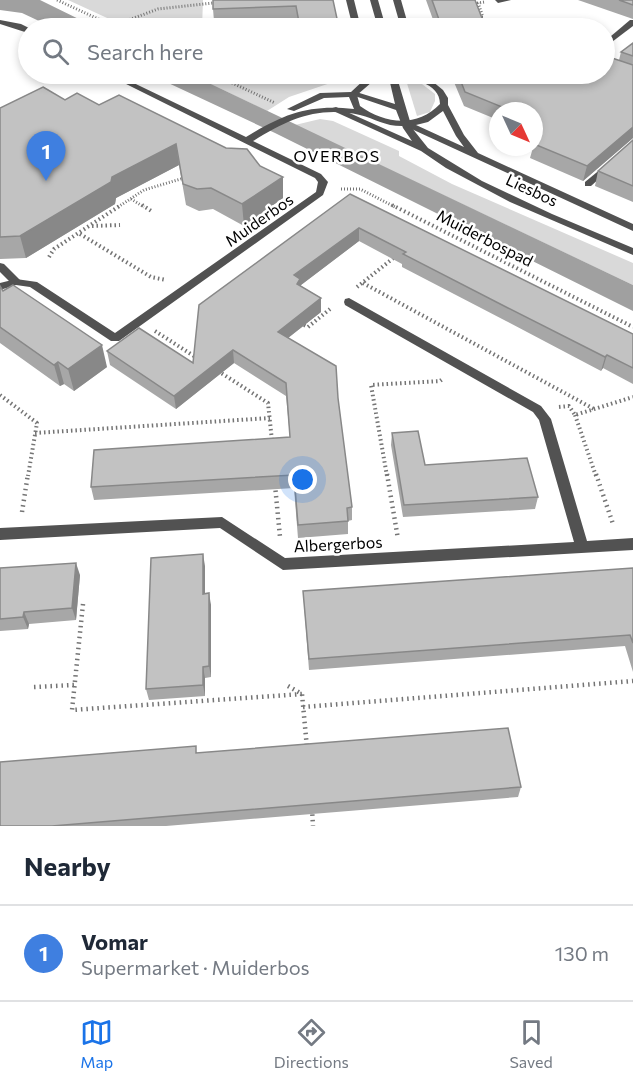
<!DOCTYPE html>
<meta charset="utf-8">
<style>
body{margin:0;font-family:Commissioner,sans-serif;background:#f2f2f3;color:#1f2937}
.compass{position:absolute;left:489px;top:102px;width:54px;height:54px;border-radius:50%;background:#fff;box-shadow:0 3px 9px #0003;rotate:134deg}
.you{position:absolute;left:303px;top:480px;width:21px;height:21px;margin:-15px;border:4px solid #fff;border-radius:50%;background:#1a73e8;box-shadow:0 0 0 9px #1a73e833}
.badge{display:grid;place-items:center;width:39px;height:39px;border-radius:50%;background:#1a73e8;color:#fff;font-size:20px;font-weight:700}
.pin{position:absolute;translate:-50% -50px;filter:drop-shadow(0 2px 3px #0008)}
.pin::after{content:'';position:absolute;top:32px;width:21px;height:18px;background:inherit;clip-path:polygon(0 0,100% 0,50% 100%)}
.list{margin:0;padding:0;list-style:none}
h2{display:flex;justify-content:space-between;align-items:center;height:78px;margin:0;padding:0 24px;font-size:26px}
h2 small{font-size:20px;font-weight:400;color:#747a83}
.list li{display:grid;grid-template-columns:39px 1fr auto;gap:18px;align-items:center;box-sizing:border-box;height:96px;padding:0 24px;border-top:2px solid #e0e1e3}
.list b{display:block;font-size:22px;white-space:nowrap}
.list p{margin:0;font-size:20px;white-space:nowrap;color:#747a83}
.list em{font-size:20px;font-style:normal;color:#747a83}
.icon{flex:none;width:33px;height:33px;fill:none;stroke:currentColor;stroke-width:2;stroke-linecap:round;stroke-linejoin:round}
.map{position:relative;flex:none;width:633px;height:826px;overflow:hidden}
.search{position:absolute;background:#fff;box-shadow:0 3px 9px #0003;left:18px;right:18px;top:18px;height:66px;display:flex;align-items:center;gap:15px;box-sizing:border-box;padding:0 21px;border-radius:33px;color:#747a83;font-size:22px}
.sheet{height:174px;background:#fff}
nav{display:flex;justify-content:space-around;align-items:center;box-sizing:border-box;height:84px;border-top:2px solid #e0e1e3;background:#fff;font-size:16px;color:#747a83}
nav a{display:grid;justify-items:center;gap:3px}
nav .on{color:#1a73e8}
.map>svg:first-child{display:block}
.green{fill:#d9d9d9}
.water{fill:#a0a0a0}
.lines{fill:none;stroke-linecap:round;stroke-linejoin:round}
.path-far2{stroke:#747474;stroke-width:3;stroke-dasharray:1 2;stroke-linecap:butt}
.path-far1{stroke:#747474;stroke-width:4;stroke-dasharray:1.5 3;stroke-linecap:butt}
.path{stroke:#747474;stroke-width:4.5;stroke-dasharray:1.5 4;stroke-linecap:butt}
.lane{fill:#525252;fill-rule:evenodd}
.street{fill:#525252;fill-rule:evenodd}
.wall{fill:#a7a7a7}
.shaded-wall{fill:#888}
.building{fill:#c2c2c2;stroke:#888;stroke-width:1.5}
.labels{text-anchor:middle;stroke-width:5;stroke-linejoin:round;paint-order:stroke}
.far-quarter-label{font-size:16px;letter-spacing:1.5px;fill:#000;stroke:#fff}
.street-label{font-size:16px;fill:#000;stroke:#fff}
</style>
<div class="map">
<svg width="633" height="826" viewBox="0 0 633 826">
<rect width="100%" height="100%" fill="#fff"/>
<g class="green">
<polygon points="68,0 203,0 202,28 111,28 118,23"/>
<polygon points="190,74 353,74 354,75 289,97 267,111"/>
<polygon points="406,80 422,84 435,94 435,101 430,112 417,116"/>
<polygon points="320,119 333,121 399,151 399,156 452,184 633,263 633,285 295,125"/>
</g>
<g class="water">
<polygon points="0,0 40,0 97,28 54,28 22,13 0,10"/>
<polygon points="149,74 190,74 633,285 633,311 275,133"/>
</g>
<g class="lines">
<g class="path-far2">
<polyline points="57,0 118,28"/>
<polyline points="479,17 483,17 478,3 484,2"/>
<polyline points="422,20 438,19"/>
<polyline points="107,28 158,9 213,3"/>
<polyline points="213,74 275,103"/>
<polyline points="341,189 360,189 395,207"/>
<polyline points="131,199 144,207"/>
<polyline points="118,207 144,190 184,178"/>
</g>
<g class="path-far1">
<polyline points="142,205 153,212"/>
<polyline points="392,205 633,327"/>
<polyline points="92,226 120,225"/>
<polyline points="80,234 151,277 166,280"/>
<polyline points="49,257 54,249 121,205"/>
<polyline points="363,283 594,409"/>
<polyline points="357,287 396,256"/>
<polyline points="300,323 308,327 330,309"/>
<polyline points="155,331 197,358"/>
<polyline points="218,371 268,403 272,441"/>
<polyline points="0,395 37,423 28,476"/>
<polyline points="559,407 569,406 575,415 633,397"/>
<polyline points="575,415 596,476"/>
<polyline points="35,433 270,418"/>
<polyline points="387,476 371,385 440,381 444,378"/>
</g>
<g class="path">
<polyline points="387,474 398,539"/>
<polyline points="596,474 613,524"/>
<polyline points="275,485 280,537"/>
<polyline points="22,512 28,474"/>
<polyline points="83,604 72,710 302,694"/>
<polyline points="288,686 302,694 307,748"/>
<polyline points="34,687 74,685"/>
<polyline points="303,707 633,681"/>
<polyline points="312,809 313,826"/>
</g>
<g class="lane">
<polygon points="370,0 378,0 386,28 378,28"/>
<polygon points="388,74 396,74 412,128 428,148 482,181 552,214 633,248 633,255 510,202 446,168 421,151 329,109 336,107 412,141 403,128 396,110 349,94 353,91 395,104"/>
<polygon points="608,163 613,166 611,168 591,186 585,186 585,182"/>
<polygon points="0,263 4,264 20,280 21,282 20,284 12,284 0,272"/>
</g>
<g class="street">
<polygon points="346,0 354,0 361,28 353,28"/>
<polygon points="393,0 401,0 409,28 401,28"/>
<polygon points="495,0 511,0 498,3"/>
<polygon points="0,20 21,24 29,28 28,33 0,24"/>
<polygon points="630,20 633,20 633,26 604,48 604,42"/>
<path d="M106,74H115L246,137C284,114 308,104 354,109L349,97L324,98L294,111L287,109L320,93L351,92L366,78L388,74L415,75L432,81L443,90L448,98V105L464,135L478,153L633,224V231L405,126C386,127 376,119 360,115C317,106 289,119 253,141L321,174L328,182L323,195L119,341H111L30,287L16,285L0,290V283L16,279L37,282L115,333L316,192L318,182L315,178ZM393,77C410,78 440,82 440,104C417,128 385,124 360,106L357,95L372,82ZM443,111L456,136L464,147L416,125L428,122Z"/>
<polygon points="349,298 541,406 551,419 587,541 633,538 633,550 283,570 220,528 0,540 0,528 222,517 285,558 574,542 539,420 533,412 345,305 344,302 345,299"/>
</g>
</g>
<g class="wall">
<polygon points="333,0 339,28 298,28 296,18 214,21 213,9"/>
<polygon points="426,0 475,0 485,26 491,28 436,28"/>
<polygon points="578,0 633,0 633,19"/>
<polygon points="633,43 633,138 583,181 530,158 532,151 522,147 534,147 534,111 498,111 498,120 464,106 451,75 451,74 580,74 588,76 619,60 621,52"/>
<polygon points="65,100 99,105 260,166 283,177 283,198 244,226 213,209 199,211 186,205 179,165 116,198 115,204 26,258 0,259 0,108"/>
<polygon points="633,140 633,202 595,186 598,171"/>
<polygon points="350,194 633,334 633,384 603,368 601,371 506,321 402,267 402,264 359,241 301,285 301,286 321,298 321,312 288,338 338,398 352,507 352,520 348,521 348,534 298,538 294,488 94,500 91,487 290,437 286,396 234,363 176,409 110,365 107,351 193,363"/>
<polygon points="0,286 3,291 107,367 74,391 64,384 60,386 0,343"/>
<polygon points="392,433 425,465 538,497 535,509 403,517 391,445"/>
<polygon points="205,566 205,594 211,605 211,677 205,678 205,696 149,700 146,689"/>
<polygon points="0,568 80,575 76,620 29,624 28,629 0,631"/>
<polygon points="633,568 633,672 625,646 309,670 303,591"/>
<polygon points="198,753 521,787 518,797 166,826 0,826"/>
</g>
<g class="shaded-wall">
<polygon points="633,127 633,138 583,181 587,166"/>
<polygon points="176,144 179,165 116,198 115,204 26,258 20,236 112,177"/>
<polygon points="283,177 283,198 244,226 242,204"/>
<polygon points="359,228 359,241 301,285 301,292 294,275"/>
<polygon points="321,298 321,312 279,345 278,332"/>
<polygon points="102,345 107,367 74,391 68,369"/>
<polygon points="233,350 234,363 176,409 174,396"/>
<polygon points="607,355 603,368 601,371 605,357"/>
<polygon points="58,362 64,384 60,386 54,365"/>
<polygon points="203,554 205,566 205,605 203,594"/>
<polygon points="76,563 80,575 76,620 72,608"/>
<polygon points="209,593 211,605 211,677 209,666"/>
<polygon points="24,612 29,624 28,629 23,617"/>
<polygon points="203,667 205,678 205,696 203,685"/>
</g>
<g class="building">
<polygon points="213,0 333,0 339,28 300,28 296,6 213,9"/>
<polygon points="432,0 475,0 485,26 490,26 491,28 442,28"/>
<polygon points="619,0 633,0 633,5"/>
<polygon points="633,43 633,56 621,52"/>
<polygon points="612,58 633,65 633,127 587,166 534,144 534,143 539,139 534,137 534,111 512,111 465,92 458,74 580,74 588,76 591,74 604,74 604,64"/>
<polygon points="43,87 65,100 77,93 99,105 119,95 226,148 247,149 260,166 283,177 242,204 211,188 197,189 183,184 176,144 112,177 111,182 20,236 0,237 0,108"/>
<polygon points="633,140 633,186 598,171"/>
<polygon points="350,194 633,334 633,368 607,355 605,357 508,308 403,254 406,252 359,228 294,275 300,279 297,284 321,298 278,332 336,366 338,398 352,507 347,508 348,521 298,525 294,475 91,487 94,450 290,437 286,383 233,350 174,396 107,351 139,328 193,363 199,305"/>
<polygon points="13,285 102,345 68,369 58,362 54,365 0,327 0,286 3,291"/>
<polygon points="418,431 425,465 527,458 538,497 404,505 392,433"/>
<polygon points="203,554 203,594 209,593 209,666 203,667 203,685 146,689 151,558"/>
<polygon points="76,563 72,608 24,612 23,617 0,619 0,568"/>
<polygon points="633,568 633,643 630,635 309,659 303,591"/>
<polygon points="508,728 521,787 52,826 0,826 0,762 196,746 196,753"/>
</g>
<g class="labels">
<g class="far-quarter-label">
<text x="337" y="162">OVERBOS</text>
</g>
<g class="street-label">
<text transform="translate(532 190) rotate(25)" y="6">Liesbos</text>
<text transform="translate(259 220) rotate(-35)" y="6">Muiderbos</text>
<text transform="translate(485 238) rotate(27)" y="6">Muiderbospad</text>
<text transform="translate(338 544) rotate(-3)" y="6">Albergerbos</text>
</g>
</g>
</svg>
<svg class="compass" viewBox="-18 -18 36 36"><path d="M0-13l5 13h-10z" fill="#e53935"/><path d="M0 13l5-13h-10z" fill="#747a83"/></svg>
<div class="you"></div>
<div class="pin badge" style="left:46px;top:181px;background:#3f7fe0">1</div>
<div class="search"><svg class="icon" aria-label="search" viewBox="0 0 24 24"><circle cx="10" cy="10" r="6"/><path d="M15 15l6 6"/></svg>Search here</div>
</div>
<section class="sheet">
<h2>Nearby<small></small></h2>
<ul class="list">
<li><span class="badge" style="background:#3f7fe0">1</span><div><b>Vomar</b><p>Supermarket · Muiderbos</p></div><em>130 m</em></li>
</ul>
</section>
<nav>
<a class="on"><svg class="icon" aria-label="map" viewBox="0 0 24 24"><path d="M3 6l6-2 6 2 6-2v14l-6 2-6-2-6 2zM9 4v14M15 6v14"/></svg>Map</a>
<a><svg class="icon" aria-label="directions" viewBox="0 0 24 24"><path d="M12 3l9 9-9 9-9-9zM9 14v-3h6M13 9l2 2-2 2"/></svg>Directions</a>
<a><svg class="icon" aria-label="saved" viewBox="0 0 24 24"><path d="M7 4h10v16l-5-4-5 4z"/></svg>Saved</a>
</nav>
